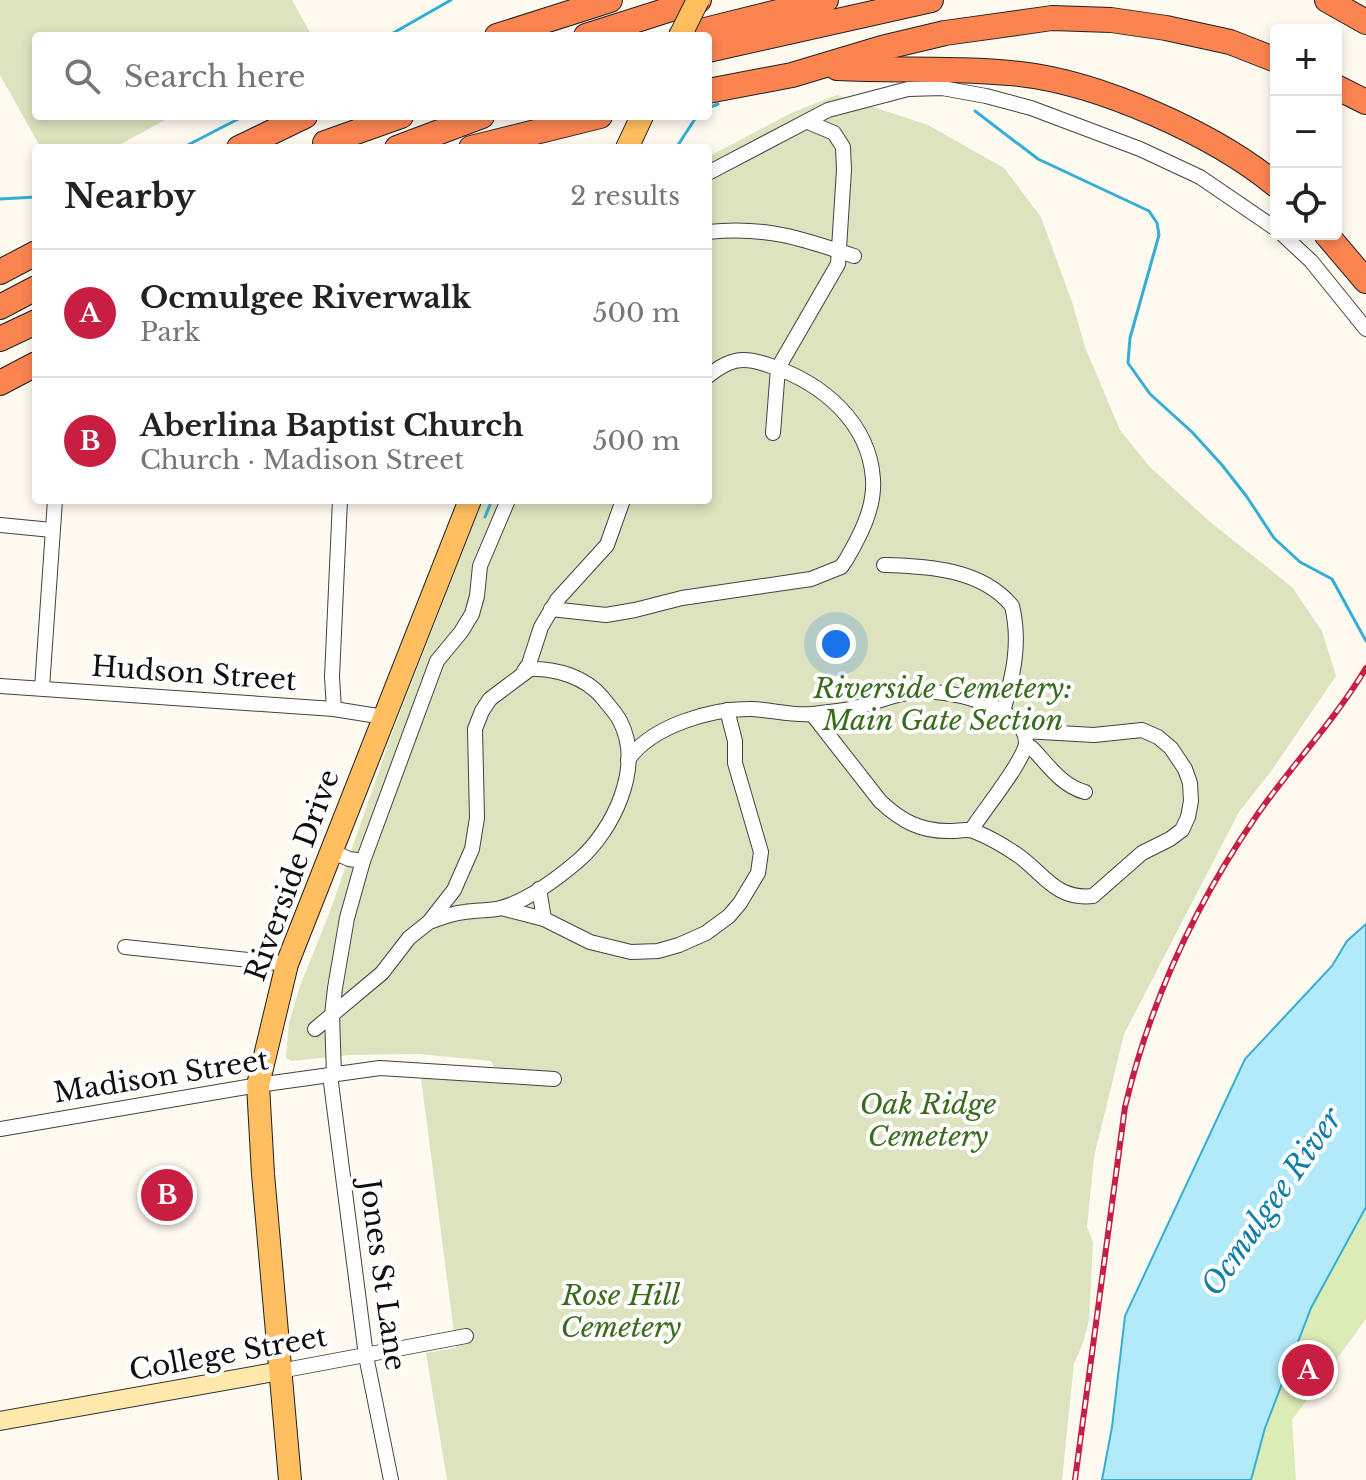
<!DOCTYPE html>
<meta charset="utf-8">
<style>
body{margin:0;font-family:"Libre Baskerville",serif;background:#f2f2f2;color:#222}
.controls{position:absolute;right:24px;top:24px;display:grid;overflow:hidden;border-radius:8px;box-shadow:0 4px 12px #0003}
.controls button{width:72px;height:72px;display:grid;place-items:center;padding:0;border:0;border-bottom:2px solid #e0e0e0;background:#fff;color:#222;font:40px sans-serif}
.you{position:absolute;left:836px;top:644px;width:28px;height:28px;margin:-20px;border:6px solid #fff;border-radius:50%;background:#1a73e8;box-shadow:0 0 0 12px #1a73e833}
.badge{display:grid;place-items:center;width:52px;height:52px;border-radius:50%;background:#c71e41;color:#fff;font-size:26px;font-weight:700}
.pin{position:absolute;translate:-50% -50%;border:4px solid #fff;box-shadow:0 2px 8px #0006}
.list{margin:0;padding:0;list-style:none}
h2{display:flex;justify-content:space-between;align-items:center;height:104px;margin:0;padding:0 32px;font-size:34px}
h2 small{font-size:26px;font-weight:400;color:#767676}
.list li{display:grid;grid-template-columns:52px 1fr auto;gap:24px;align-items:center;box-sizing:border-box;height:128px;padding:0 32px;border-top:2px solid #e0e0e0}
.list b{display:block;font-size:30px;white-space:nowrap}
.list p{margin:0;font-size:26px;white-space:nowrap;color:#767676}
.list em{font-size:26px;font-style:normal;color:#767676}
.icon{flex:none;width:44px;height:44px;fill:none;stroke:currentColor;stroke-width:2;stroke-linecap:round;stroke-linejoin:round}
.map{position:relative;flex:none;width:1366px;height:1480px;overflow:hidden}
.search{position:absolute;background:#fff;box-shadow:0 4px 12px #0003;left:32px;top:32px;width:680px;height:88px;display:flex;align-items:center;gap:20px;box-sizing:border-box;padding:0 28px;border-radius:8px;color:#767676;font-size:30px}
.panel{position:absolute;background:#fff;box-shadow:0 4px 12px #0003;left:32px;top:144px;width:680px;height:360px;border-radius:8px}
.map>svg:first-child{display:block}
.green{fill:#dbecb7}
.cemetery{fill:#dde3bf}
.water{fill:#b2eafa;stroke:#34aed5;stroke-width:2}
.lines{fill:none;stroke-linecap:round;stroke-linejoin:round}
.stream{stroke:#34aed5;stroke-width:3}
.street-casing{stroke:#424242;stroke-width:16}
.secondary-casing{stroke:#313131;stroke-width:20}
.primary-casing{stroke:#202020;stroke-width:24}
.highway-casing{stroke:#202020;stroke-width:26}
.street{stroke:#fff;stroke-width:14}
.secondary{stroke:#ffe8ab;stroke-width:18}
.primary{stroke:#ffbf60;stroke-width:22}
.highway{stroke:#fc8451;stroke-width:24}
.rail-casing{stroke:#c71e41;stroke-width:6}
.rail{stroke:#fff;stroke-width:3;stroke-dasharray:9;stroke-linecap:butt}
.primary-bridge-casing{stroke:#202020;stroke-width:24;stroke-linecap:butt}
.primary-bridge{stroke:#ffbf60;stroke-width:22}
.labels{text-anchor:middle;stroke-width:8;stroke-linejoin:round;paint-order:stroke}
.street-label{font-size:28px;fill:#0f0f0f;stroke:#fff}
.park-label{font-size:28px;font-style:italic;fill:#386b1a;stroke:#fff}
.water-label{font-size:30px;font-style:italic;fill:#107ea8;stroke:#fff}
</style>
<div class="map">
<svg width="1366" height="1480" viewBox="0 0 1366 1480">
<rect width="100%" height="100%" fill="#fffaf0"/>
<path class="green" d="M1366,1207V1319L1292,1420L1296,1480H1251C1274,1389 1314,1285 1366,1207Z"/>
<g class="cemetery">
<polygon points="0,0 292,0 312,36 36,36 36,116 172,116 114,148 41,148 0,75"/>
<polygon points="837,95 928,125 1004,168 1041,217 1072,302 1085,347 1120,430 1149,466 1209,521 1292,587 1322,631 1336,676 1272,770 1239,812 1124,1034 1094,1157 1087,1227 1093,1242 1089,1320 1083,1343 1074,1364 1062,1480 447,1480 426,1353 456,1348 421,1078 500,1080 491,1061 419,1054 350,1055 292,1061 286,1058 289,1023 300,986 329,914 394,728 483,500 708,500 708,157 793,112"/>
</g>
<polygon class="water" points="1366,924 1366,1207 1311,1308 1265,1428 1251,1480 1102,1480 1112,1427 1125,1316 1245,1059 1332,966 1347,941"/>
<g class="lines">
<g class="stream">
<polyline points="388,36 451,0"/>
<polyline points="708,108 718,104"/>
<polyline points="975,111 1038,159 1149,211 1157,223 1159,235 1130,338 1128,363 1150,394 1192,432 1222,465 1247,497 1274,538 1300,562 1332,579 1366,641"/>
<polyline points="182,148 244,116"/>
<polyline points="676,148 697,116"/>
<polyline points="0,199 36,197"/>
<polyline points="485,517 492,500"/>
</g>
<defs>
<g id="street">
<polyline points="708,173 828,110 908,89 942,88 986,96 1031,108 1140,149 1200,177 1276,229"/>
<path d="M708,232C765,226 801,238 854,256"/>
<polyline points="1282,234 1311,261 1366,329"/>
<polyline points="773,433 778,368 838,264 844,170 843,147 834,133 808,122"/>
<polyline points="0,525 52,530"/>
<path d="M884,565C928,566 982,569 1012,606C1021,643 1013,675 1003,712"/>
<path d="M551,609L606,615L635,610L682,598L811,579L841,567L846,560C860,536 875,508 873,479C869,422 822,383 771,366C759,362 747,358 735,361C725,363 716,370 708,376"/>
<polyline points="524,671 529,664 541,627 557,600 607,545 623,500"/>
<polyline points="0,686 334,709 384,717"/>
<polyline points="42,688 55,500"/>
<polyline points="334,709 332,677 340,500"/>
<path d="M812,714L880,801C901,821 921,832 952,831C960,831 968,828 976,832C991,838 1006,847 1019,856C1044,874 1056,900 1093,896L1142,853L1170,839L1182,830L1188,817L1191,801L1190,783L1185,769L1171,748L1158,737L1142,730L1094,735L1024,731"/>
<path d="M1026,745L1032,748C1048,765 1062,786 1085,792"/>
<path d="M628,760C651,726 712,708 752,709C773,710 792,716 813,714C827,712 841,711 855,708C875,703 893,694 913,692C943,688 1025,705 1026,742C1026,759 983,811 972,829"/>
<polyline points="331,851 349,859 363,861"/>
<polyline points="539,889 544,919"/>
<polyline points="501,908 544,919 590,942 631,952 658,951 679,945 706,933 729,916 740,903 758,873 761,852 735,763 735,741 727,710"/>
<polyline points="125,947 287,964"/>
<path d="M315,1029L382,973L409,938L429,922L454,890L472,849L477,818L475,729L482,711L490,699L530,669C556,668 585,677 602,697C608,705 616,713 620,721C644,767 613,830 579,860C558,878 529,900 501,908C490,911 477,910 465,912C452,913 441,918 429,922"/>
<polyline points="330,1075 366,1356 391,1480"/>
<polyline points="334,1075 332,1015 335,988 347,918 363,861 437,661 461,632 472,614 477,596 480,566 508,500"/>
<polyline points="0,1129 258,1085 380,1068 554,1079"/>
<polyline points="280,1371 466,1336"/>
</g>
<polyline id="secondary" points="0,1421 280,1371"/>
<g id="primary">
<polyline points="627,148 642,116"/>
<polyline points="290,1480 263,1174 258,1085 287,964 470,500"/>
</g>
<g id="highway">
<polyline points="1327,0 1366,22"/>
<polyline points="497,36 610,0"/>
<polyline points="586,36 699,0"/>
<polyline points="681,36 826,0"/>
<polyline points="708,50 931,0"/>
<path d="M837,68C898,71 959,67 1020,74C1100,83 1214,134 1276,185"/>
<polyline points="1336,87 1366,102"/>
<polyline points="708,91 792,75 882,48 945,33 1052,18 1111,20 1166,28 1230,42 1276,60"/>
<polyline points="325,143 401,116"/>
<polyline points="239,148 305,116"/>
<polyline points="397,148 482,116"/>
<polyline points="471,148 600,116"/>
<polyline points="1326,234 1366,281"/>
<polyline points="0,272 36,253"/>
<polyline points="0,307 36,288"/>
<polyline points="0,339 36,322"/>
<polyline points="0,383 36,364"/>
</g>
</defs>
<use href="#street" class="street-casing"/>
<use href="#secondary" class="secondary-casing"/>
<use href="#primary" class="primary-casing"/>
<use href="#highway" class="highway-casing"/>
<use href="#street" class="street"/>
<use href="#secondary" class="secondary"/>
<use href="#primary" class="primary"/>
<use href="#highway" class="highway"/>
<defs>
<path id="rail" d="M1075,1480L1125,1107C1150,1002 1196,903 1257,815C1292,765 1335,720 1366,668"/>
</defs>
<use href="#rail" class="rail-casing"/>
<use href="#rail" class="rail"/>
<defs>
<polyline id="primary-bridge" points="680,36 698,0"/>
</defs>
<use href="#primary-bridge" class="primary-bridge-casing"/>
<use href="#primary-bridge" class="primary-bridge"/>
</g>
<g class="labels">
<g class="street-label">
<text transform="translate(194 673) rotate(4)" y="10">Hudson Street</text>
<text transform="translate(292 875) rotate(-70)" y="10">Riverside Drive</text>
<text transform="translate(161 1076) rotate(-9)" y="10">Madison Street</text>
<text transform="translate(383 1275) rotate(82)" y="10">Jones St Lane</text>
<text transform="translate(228 1353) rotate(-10)" y="10">College Street</text>
</g>
<g class="park-label">
<text x="943" y="698">Riverside Cemetery:<tspan x="943" dy="32">Main Gate Section</tspan></text>
<text x="928" y="1114">Oak Ridge<tspan x="928" dy="32">Cemetery</tspan></text>
<text x="621" y="1305">Rose Hill<tspan x="621" dy="32">Cemetery</tspan></text>
</g>
<g class="water-label">
<text transform="translate(1272 1202) rotate(-55)" y="10">Ocmulgee River</text>
</g>
</g>
</svg>
<div class="controls">
<button>+</button>
<button>−</button>
<button><svg class="icon" aria-label="locate" viewBox="0 0 24 24"><circle cx="12" cy="12" r="6"/><path d="M12 2v4M12 18v4M2 12h4M18 12h4"/></svg></button>
</div>
<div class="you"></div>
<div class="pin badge" style="left:1308px;top:1370px">A</div>
<div class="pin badge" style="left:167px;top:1195px">B</div>
<div class="search"><svg class="icon" aria-label="search" viewBox="0 0 24 24"><circle cx="10" cy="10" r="6"/><path d="M15 15l6 6"/></svg>Search here</div>
<section class="panel">
<h2>Nearby<small>2 results</small></h2>
<ul class="list">
<li><span class="badge">A</span><div><b>Ocmulgee Riverwalk</b><p>Park</p></div><em>500 m</em></li>
<li><span class="badge">B</span><div><b>Aberlina Baptist Church</b><p>Church · Madison Street</p></div><em>500 m</em></li>
</ul>
</section>
</div>
